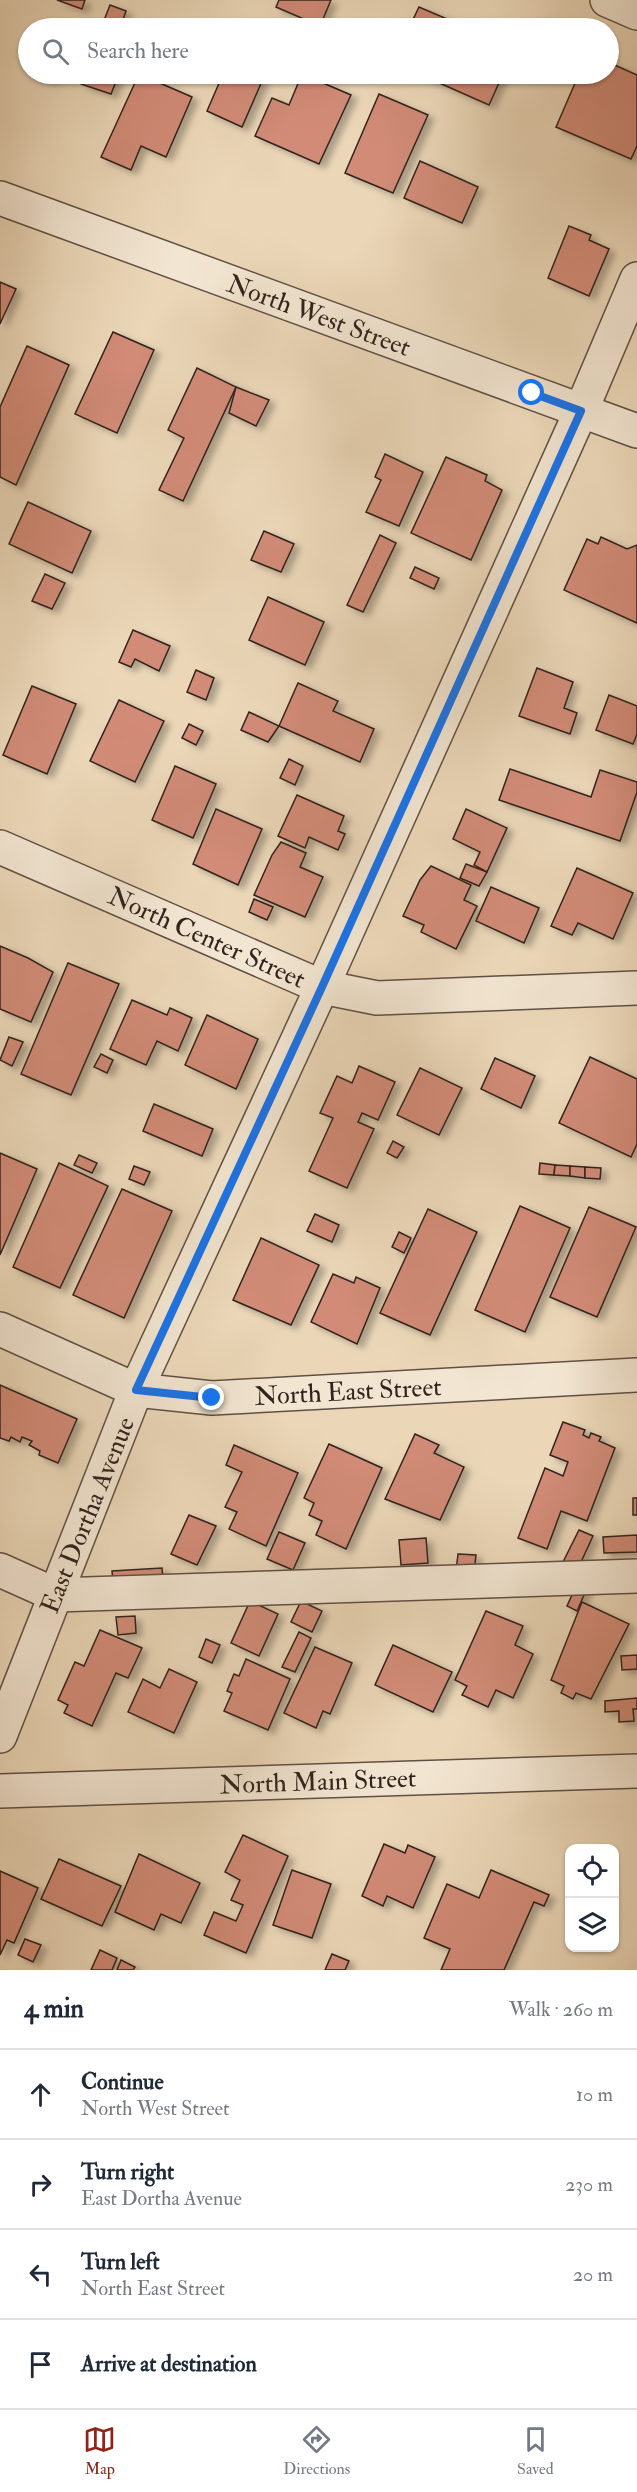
<!DOCTYPE html>
<meta charset="utf-8">
<style>
body{margin:0;font-family:"IM FELL Double Pica",serif;background:#f6f6f7;color:#1f2937}
.controls{position:absolute;right:18px;bottom:18px;display:grid;overflow:hidden;border-radius:12px;box-shadow:0 2px 4px #0004}
.controls button{width:54px;height:54px;display:grid;place-items:center;padding:0;border:0;border-bottom:2px solid #e0e1e3;background:#fff;color:#1f2937;font:30px sans-serif}
.stop{position:absolute;width:18px;height:18px;margin:-14px;border:4px solid #1a73e8;border-radius:50%;background:#fff}
.stop.end{background:#1a73e8;border-color:#fff;box-shadow:0 2px 6px #0008}
.list{margin:0;padding:0;list-style:none}
h2{display:flex;justify-content:space-between;align-items:center;height:78px;margin:0;padding:0 24px;font-size:26px}
h2 small{font-size:20px;font-weight:400;color:#747a83}
.list li{display:grid;grid-template-columns:39px 1fr auto;gap:18px;align-items:center;box-sizing:border-box;height:90px;padding:0 24px;border-top:2px solid #e0e1e3}
.list b{display:block;font-size:22px;white-space:nowrap}
.list p{margin:0;font-size:20px;white-space:nowrap;color:#747a83}
.list em{font-size:20px;font-style:normal;color:#747a83}
.icon{flex:none;width:33px;height:33px;fill:none;stroke:currentColor;stroke-width:2;stroke-linecap:round;stroke-linejoin:round}
.map{position:relative;flex:none;width:637px;height:1970px;overflow:hidden}
.search{position:absolute;background:#fff;box-shadow:0 2px 4px #0004;left:18px;right:18px;top:18px;height:66px;display:flex;align-items:center;gap:15px;box-sizing:border-box;padding:0 21px;border-radius:33px;color:#747a83;font-size:22px}
.sheet{height:438px;background:#fff}
nav{display:flex;justify-content:space-around;align-items:center;box-sizing:border-box;height:84px;border-top:2px solid #e0e1e3;background:#fff;font-size:16px;color:#747a83}
nav a{display:grid;justify-items:center;gap:3px}
nav .on{color:#8f2418}
.map>svg:first-child{display:block}
.building{fill:#d18b77;stroke:#31231d;stroke-width:1.5;filter:url(#shadow)}
.lines{fill:none;stroke-linecap:round;stroke-linejoin:round}
.minor-casing{stroke:#605044;stroke-width:36}
.minor{stroke:#f2e5d1;stroke-width:33}
.route{stroke:#1a73e8;stroke-width:8}
.labels{text-anchor:middle;stroke-width:4.5;stroke-linejoin:round;paint-order:stroke}
.street-label{font-size:26px;fill:#31231d;stroke:#f2e5d1}
</style>
<div class="map">
<svg width="637" height="1970" viewBox="0 0 637 1970">
<defs>
<filter id="shadow"><feDropShadow dx="6" dy="4" stdDeviation="3" flood-color="#0004"/></filter>
</defs>
<rect width="100%" height="100%" fill="#ebd7b8"/>
<filter id="stains"><feTurbulence type="fractalNoise" baseFrequency=".00333" numOctaves="4"/><feColorMatrix values="0 0 0 0 .2 0 0 0 0 .09 0 0 0 0 .02 0 0 0 .5 -.17"/></filter>
<radialGradient id="worn" r=".72"><stop offset=".6" stop-color="#630" stop-opacity="0"/><stop offset="1" stop-color="#630" stop-opacity=".3"/></radialGradient>
<g class="building">
<polygon points="57,0 85,0 82,9"/>
<polygon points="279,0 331,0 320,26 276,7"/>
<polygon points="110,5 126,11 120,28 101,28"/>
<polygon points="419,7 468,28 409,28"/>
<polygon points="608,62 637,75 637,146 631,159 556,127 579,74 608,74"/>
<polygon points="35,74 54,74 51,80"/>
<polygon points="85,74 119,74 111,94 81,84"/>
<polygon points="139,74 192,97 166,157 141,146 131,170 101,157"/>
<polygon points="223,74 251,74 263,79 242,127 207,111"/>
<polygon points="302,74 351,95 319,164 255,136 272,98 289,105"/>
<polygon points="419,74 503,74 489,105"/>
<polygon points="379,94 428,115 393,193 345,173"/>
<polygon points="420,161 478,187 462,223 404,198"/>
<polygon points="569,226 591,235 589,240 609,249 589,296 548,278"/>
<polygon points="0,282 16,289 0,324"/>
<polygon points="113,332 154,350 117,433 75,414"/>
<polygon points="27,346 69,365 16,485 0,477 0,407"/>
<polygon points="197,368 236,387 183,501 159,490 184,438 168,430"/>
<polygon points="236,387 269,400 256,426 229,413"/>
<polygon points="385,454 423,472 399,526 366,512 381,480 375,477"/>
<polygon points="446,457 487,475 485,481 502,490 471,560 411,533"/>
<polygon points="28,502 91,531 72,573 9,544"/>
<polygon points="264,531 294,544 281,572 251,560"/>
<polygon points="380,535 396,543 363,612 347,605"/>
<polygon points="601,537 627,549 637,545 637,623 564,590 587,539 598,544"/>
<polygon points="415,567 439,578 434,589 410,578"/>
<polygon points="45,574 65,583 52,609 32,601"/>
<polygon points="268,597 324,622 305,665 249,640"/>
<polygon points="133,630 170,646 159,671 135,659 131,667 119,662"/>
<polygon points="537,668 573,682 564,708 577,713 570,734 519,716"/>
<polygon points="196,670 214,678 206,700 187,692"/>
<polygon points="298,683 338,701 333,711 374,729 360,762 279,726"/>
<polygon points="32,686 76,704 47,774 3,755"/>
<polygon points="609,695 637,706 637,734 633,744 596,730"/>
<polygon points="119,700 164,721 135,782 90,761"/>
<polygon points="249,712 279,726 268,742 241,730"/>
<polygon points="189,724 203,731 196,745 182,738"/>
<polygon points="289,759 303,766 295,785 280,778"/>
<polygon points="175,766 216,784 193,838 152,820"/>
<polygon points="510,769 591,797 600,770 637,782 637,792 620,841 499,800"/>
<polygon points="297,795 344,816 338,831 345,834 338,850 309,837 305,848 278,836"/>
<polygon points="216,809 262,829 238,885 193,864"/>
<polygon points="466,809 507,828 487,872 474,865 480,852 453,839"/>
<polygon points="281,842 306,853 300,867 323,877 305,917 254,895 272,855"/>
<polygon points="466,864 487,872 479,886 460,878"/>
<polygon points="431,866 471,885 464,900 477,906 456,949 421,932 424,925 403,916 420,880"/>
<polygon points="577,868 633,893 613,939 578,923 572,935 551,926"/>
<polygon points="491,887 539,908 524,943 476,921"/>
<polygon points="254,899 273,907 267,920 249,912"/>
<polygon points="0,946 28,958 53,972 31,1022 0,1009"/>
<polygon points="68,963 119,984 71,1095 21,1074"/>
<polygon points="132,1000 167,1015 170,1008 192,1018 178,1051 157,1041 146,1065 110,1049"/>
<polygon points="207,1015 258,1039 236,1089 185,1065"/>
<polygon points="9,1037 23,1042 12,1066 0,1060"/>
<polygon points="101,1054 113,1060 107,1073 94,1067"/>
<polygon points="590,1057 637,1079 637,1144 631,1157 559,1123"/>
<polygon points="495,1058 535,1076 521,1108 481,1089"/>
<polygon points="359,1066 395,1082 378,1120 362,1113 358,1122 374,1129 347,1188 309,1171 333,1118 320,1113 337,1076 352,1083"/>
<polygon points="420,1068 462,1088 439,1135 397,1115"/>
<polygon points="154,1104 213,1129 202,1156 143,1131"/>
<polygon points="393,1141 404,1147 397,1158 387,1153"/>
<polygon points="0,1153 37,1169 0,1255"/>
<polygon points="79,1155 97,1163 92,1173 74,1165"/>
<polygon points="59,1163 108,1186 60,1288 13,1267"/>
<polygon points="540,1163 555,1165 554,1175 539,1174"/>
<polygon points="555,1165 570,1166 570,1176 554,1175"/>
<polygon points="134,1166 150,1172 144,1185 129,1179"/>
<polygon points="570,1166 585,1167 585,1178 570,1176"/>
<polygon points="585,1167 601,1168 600,1179 585,1178"/>
<polygon points="122,1189 172,1211 124,1318 73,1295"/>
<polygon points="520,1206 570,1228 525,1332 475,1310"/>
<polygon points="589,1207 636,1227 597,1317 550,1297"/>
<polygon points="428,1209 477,1232 430,1335 380,1313"/>
<polygon points="315,1214 339,1225 332,1242 307,1231"/>
<polygon points="399,1232 411,1238 404,1253 392,1247"/>
<polygon points="261,1238 319,1265 291,1325 233,1300"/>
<polygon points="333,1274 354,1283 356,1277 380,1288 357,1344 311,1322"/>
<polygon points="0,1385 77,1419 58,1463 39,1455 40,1451 29,1445 32,1441 22,1437 20,1442 11,1437 9,1441 0,1438"/>
<polygon points="563,1422 585,1430 583,1435 589,1438 591,1433 601,1437 599,1441 615,1448 587,1521 561,1511 547,1549 518,1538 545,1468 563,1476 568,1462 550,1455"/>
<polygon points="415,1434 439,1445 434,1453 464,1467 440,1520 385,1499"/>
<polygon points="329,1444 382,1468 346,1549 316,1535 322,1521 309,1515 314,1503 304,1498"/>
<polygon points="234,1445 298,1473 266,1546 229,1529 237,1512 225,1507 242,1472 226,1465"/>
<rect x="633" y="1498" width="4" height="17"/>
<polygon points="189,1515 216,1526 197,1565 171,1554"/>
<polygon points="579,1530 593,1536 581,1562 563,1562"/>
<polygon points="279,1532 305,1543 293,1570 267,1559"/>
<polygon points="637,1535 637,1552 604,1553 603,1537"/>
<polygon points="426,1538 428,1563 401,1565 399,1540"/>
<polygon points="458,1554 476,1555 474,1572 456,1571"/>
<polygon points="162,1568 163,1580 113,1582 112,1571"/>
<polygon points="578,1582 588,1586 577,1611 567,1606"/>
<polygon points="250,1601 278,1614 259,1656 231,1643"/>
<polygon points="301,1601 322,1611 312,1632 291,1622"/>
<polygon points="582,1602 629,1624 591,1699 576,1693 573,1699 561,1693 564,1686 551,1680"/>
<polygon points="486,1611 523,1626 515,1645 533,1654 513,1698 496,1690 488,1707 462,1695 467,1686 455,1680"/>
<polygon points="135,1616 136,1633 118,1635 116,1617"/>
<polygon points="100,1630 142,1648 128,1678 116,1673 92,1726 64,1713 68,1705 58,1700 75,1662 84,1666"/>
<polygon points="299,1632 311,1638 295,1672 282,1667"/>
<polygon points="206,1639 220,1645 212,1663 199,1657"/>
<polygon points="393,1645 452,1672 433,1712 375,1685"/>
<polygon points="315,1647 352,1663 330,1714 323,1711 316,1728 284,1713"/>
<polygon points="637,1655 637,1669 622,1670 621,1656"/>
<polygon points="246,1659 290,1679 268,1730 224,1711 232,1693 227,1691 234,1674 239,1676"/>
<polygon points="169,1669 197,1682 174,1733 128,1712 143,1679 160,1688"/>
<polygon points="637,1698 637,1709 633,1709 634,1721 619,1722 619,1711 605,1712 605,1701"/>
<polygon points="243,1835 288,1856 246,1953 204,1935 214,1912 236,1921 243,1905 231,1900 240,1880 225,1872"/>
<polygon points="384,1844 405,1853 408,1845 435,1857 413,1908 387,1896 383,1906 362,1896"/>
<polygon points="139,1854 200,1883 181,1923 161,1914 154,1930 115,1912"/>
<polygon points="59,1859 121,1886 102,1926 41,1899"/>
<polygon points="292,1870 331,1884 312,1938 273,1925"/>
<polygon points="491,1870 549,1895 544,1906 534,1902 504,1970 441,1970 450,1949 424,1938 447,1884 479,1898"/>
<polygon points="0,1871 38,1888 14,1943 7,1940 0,1955"/>
<polygon points="25,1939 41,1945 33,1962 18,1955"/>
<polygon points="100,1950 117,1958 112,1970 91,1970"/>
<polygon points="332,1954 349,1961 345,1970 325,1970"/>
<polygon points="121,1960 135,1967 133,1970 117,1970"/>
</g>
<g class="lines">
<defs>
<g id="minor">
<polyline points="607,0 637,13"/>
<polyline points="0,198 637,431"/>
<polyline points="0,847 322,987 377,998 637,988"/>
<polyline points="0,1329 136,1390 212,1398 637,1375"/>
<polyline points="0,1570 56,1595 637,1576"/>
<polyline points="0,1736 136,1390 322,987 581,411 637,279"/>
<polyline points="0,1791 637,1771"/>
</g>
</defs>
<use href="#minor" class="minor-casing"/>
<use href="#minor" class="minor"/>
</g>
<g class="lines">
<polyline class="route" points="212,1398 136,1390 322,987 581,411 532,393"/>
</g>
<g class="labels">
<g class="street-label">
<text transform="translate(319 315) rotate(20)" y="9">North West Street</text>
<text transform="translate(207 937) rotate(24)" y="9">North Center Street</text>
<text transform="translate(348 1391) rotate(-3)" y="9">North East Street</text>
<text transform="translate(87 1515) rotate(-68)" y="9">East Dortha Avenue</text>
<text transform="translate(318 1781) rotate(-2)" y="9">North Main Street</text>
</g>
</g>
<rect width="100%" height="100%" filter="url(#stains)"/>
<rect width="100%" height="100%" fill="url(#worn)"/>
</svg>
<div class="controls">
<button><svg class="icon" aria-label="locate" viewBox="0 0 24 24"><circle cx="12" cy="12" r="6"/><path d="M12 2v4M12 18v4M2 12h4M18 12h4"/></svg></button>
<button><svg class="icon" aria-label="layers" viewBox="0 0 24 24"><path d="M12 4l9 5-9 5-9-5zM3 14l9 5 9-5"/></svg></button>
</div>
<div class="stop" style="left:532px;top:393px"></div>
<div class="stop end" style="left:212px;top:1398px"></div>
<div class="search"><svg class="icon" aria-label="search" viewBox="0 0 24 24"><circle cx="10" cy="10" r="6"/><path d="M15 15l6 6"/></svg>Search here</div>
</div>
<section class="sheet">
<h2>4 min<small>Walk · 260 m</small></h2>
<ul class="list">
<li><svg class="icon" aria-label="ahead" viewBox="0 0 24 24"><path d="M12 20V5M6 11l6-6 6 6"/></svg><div><b>Continue</b><p>North West Street</p></div><em>10 m</em></li>
<li><svg class="icon" aria-label="right" viewBox="0 0 24 24"><path d="M7 20v-9h11M14 6l5 5-5 5"/></svg><div><b>Turn right</b><p>East Dortha Avenue</p></div><em>230 m</em></li>
<li><svg class="icon" aria-label="left" viewBox="0 0 24 24"><path d="M17 20v-9H6M10 6l-5 5 5 5"/></svg><div><b>Turn left</b><p>North East Street</p></div><em>20 m</em></li>
<li><svg class="icon" aria-label="arrive" viewBox="0 0 24 24"><path d="M6 21V4h12l-3 4 3 4H6"/></svg><div><b>Arrive at destination</b></div></li>
</ul>
</section>
<nav>
<a class="on"><svg class="icon" aria-label="map" viewBox="0 0 24 24"><path d="M3 6l6-2 6 2 6-2v14l-6 2-6-2-6 2zM9 4v14M15 6v14"/></svg>Map</a>
<a><svg class="icon" aria-label="directions" viewBox="0 0 24 24"><path d="M12 3l9 9-9 9-9-9zM9 14v-3h6M13 9l2 2-2 2"/></svg>Directions</a>
<a><svg class="icon" aria-label="saved" viewBox="0 0 24 24"><path d="M7 4h10v16l-5-4-5 4z"/></svg>Saved</a>
</nav>
